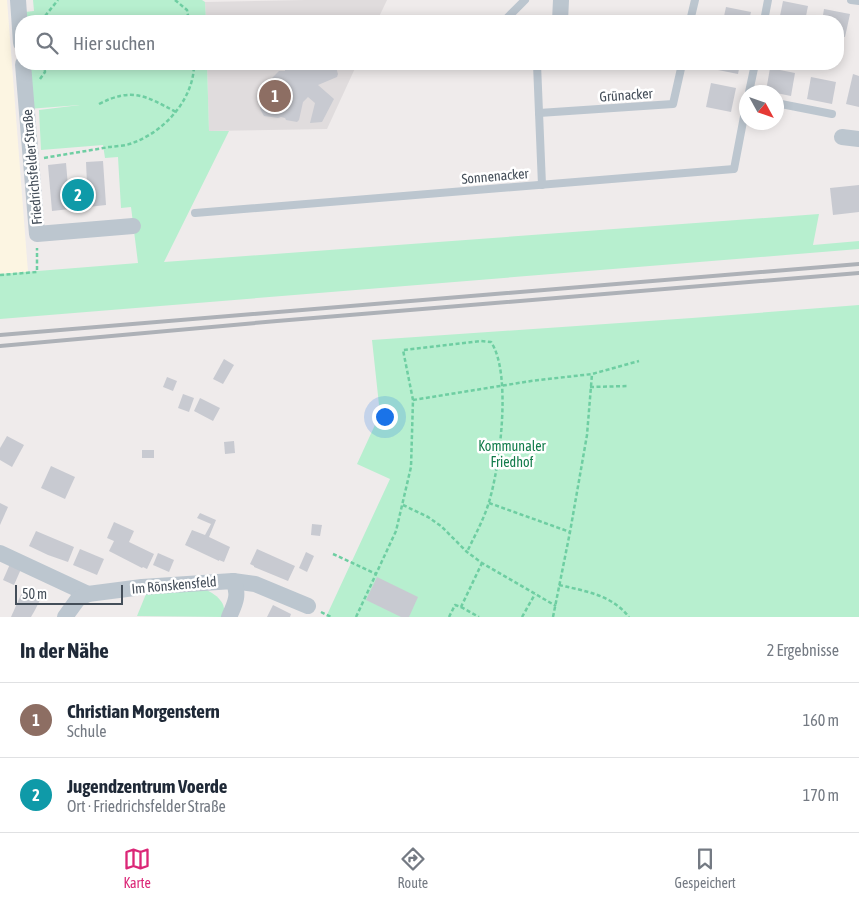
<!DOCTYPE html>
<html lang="de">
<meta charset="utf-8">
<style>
body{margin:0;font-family:"Asap Condensed",sans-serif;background:#f6f6f7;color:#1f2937}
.compass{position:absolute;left:739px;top:85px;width:45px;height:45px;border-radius:50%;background:#fff;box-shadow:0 2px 12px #0003;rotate:130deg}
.scale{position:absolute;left:15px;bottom:12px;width:108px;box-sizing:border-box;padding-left:5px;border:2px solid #444e59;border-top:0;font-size:14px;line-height:18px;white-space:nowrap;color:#444e59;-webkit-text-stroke:4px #fff;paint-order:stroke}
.you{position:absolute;left:384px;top:416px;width:18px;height:18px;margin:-12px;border:4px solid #fff;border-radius:50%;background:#1a73e8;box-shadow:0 0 0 8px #1a73e833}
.badge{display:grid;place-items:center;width:32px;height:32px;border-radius:50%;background:#db2777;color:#fff;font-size:16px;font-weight:700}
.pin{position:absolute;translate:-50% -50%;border:2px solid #fff;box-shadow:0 1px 5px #0006}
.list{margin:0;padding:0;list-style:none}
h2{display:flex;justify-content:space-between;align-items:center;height:65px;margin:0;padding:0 20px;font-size:21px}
h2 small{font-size:16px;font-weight:400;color:#747a83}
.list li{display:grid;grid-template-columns:32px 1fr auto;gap:15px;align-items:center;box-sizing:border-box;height:75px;padding:0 20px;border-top:1px solid #e0e1e3}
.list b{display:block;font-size:19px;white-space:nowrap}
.list p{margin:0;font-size:16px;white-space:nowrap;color:#747a83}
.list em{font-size:16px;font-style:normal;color:#747a83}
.icon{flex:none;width:28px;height:28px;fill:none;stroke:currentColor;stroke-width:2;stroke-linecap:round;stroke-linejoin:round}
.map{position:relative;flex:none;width:859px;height:617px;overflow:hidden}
.search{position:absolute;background:#fff;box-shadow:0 2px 12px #0003;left:15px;right:15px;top:15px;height:55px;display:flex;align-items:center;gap:12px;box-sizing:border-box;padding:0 18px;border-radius:20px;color:#747a83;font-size:19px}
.sheet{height:215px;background:#fff}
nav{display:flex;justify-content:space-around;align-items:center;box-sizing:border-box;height:70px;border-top:1px solid #e0e1e3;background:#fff;font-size:14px;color:#747a83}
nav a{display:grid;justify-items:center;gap:2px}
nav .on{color:#db2777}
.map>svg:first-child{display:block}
.commercial{fill:#fcf5e2}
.education{fill:#e0dcdd}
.green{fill:#b7efcf}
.building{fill:#c8cad1}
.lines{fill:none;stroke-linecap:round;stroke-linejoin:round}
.path{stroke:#6ecea2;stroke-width:2.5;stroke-dasharray:4 2.5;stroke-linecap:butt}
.lane{stroke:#bcc6cf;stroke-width:8}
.street{stroke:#bcc6cf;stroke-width:16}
.rail{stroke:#adb1b7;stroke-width:4}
.labels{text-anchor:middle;stroke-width:5;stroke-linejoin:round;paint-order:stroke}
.street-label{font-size:14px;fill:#444e59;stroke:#fff}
.park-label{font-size:14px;fill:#137c4b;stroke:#fff}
</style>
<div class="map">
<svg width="859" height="617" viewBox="0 0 859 617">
<rect width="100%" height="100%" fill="#efebeb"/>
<polygon class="commercial" points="0,0 7,0 28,272 0,274"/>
<g class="education">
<polygon points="306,0 387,0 377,21 206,21 205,2"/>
<polygon points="207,64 357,64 327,129 209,131"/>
</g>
<g class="green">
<polygon points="33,0 202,0 205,2 206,21 25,21 25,12 34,11"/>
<polygon points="28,64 207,64 209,131 229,131 164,262 819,214 813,245 859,241 859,249 0,319 0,274 138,263 131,207 121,208 118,157 105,158 103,145 41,150 39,110 80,105 28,109"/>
<polygon points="859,305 859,617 326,617 390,479 357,464 380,414 372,340 692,318"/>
<path d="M204,589C216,594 228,603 223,617L137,616L146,594Z"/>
</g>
<g class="building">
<polygon points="783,1 808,6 805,21 779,21"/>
<polygon points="726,7 751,12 749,21 723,21"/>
<polygon points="824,9 850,14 845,37 838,36 838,21 822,21"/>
<polygon points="285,64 335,64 338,74 337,77 318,85 334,99 322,122 310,123 315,103 308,97 303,102 299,120 297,122 286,120 285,118 281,117 278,118 264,116 260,109 264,86 279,71 285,71"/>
<polygon points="714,64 740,64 738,74 713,69"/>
<polygon points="770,68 795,73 791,96 766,91"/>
<polygon points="853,74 859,76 859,107 846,104"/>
<polygon points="811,77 836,82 832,104 807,99"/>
<polygon points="711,83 736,88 731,112 706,107"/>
<polygon points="103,161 106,205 52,211 48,165 66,163 68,186 87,184 86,162"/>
<polygon points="859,185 859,212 833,215 830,188"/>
<polygon points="224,359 234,365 223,384 213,379"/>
<polygon points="167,377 177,381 173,391 163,387"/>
<polygon points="183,394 194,398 189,412 178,408"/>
<polygon points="200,398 220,408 213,421 194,411"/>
<polygon points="7,436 24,445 12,467 0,460 0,448"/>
<polygon points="234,441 235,453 225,454 224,442"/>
<rect x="142" y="450" width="12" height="8"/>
<polygon points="51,466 75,477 65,499 41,488"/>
<polygon points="0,503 8,507 0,525"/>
<polygon points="200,513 216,520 209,537 230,547 224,562 219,560 219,561 185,545 192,530 205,535 211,524 197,518"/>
<polygon points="114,522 134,531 129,542 154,554 147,569 143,567 142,568 109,551 114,541 107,538"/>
<polygon points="312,524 322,525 320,536 311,535"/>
<polygon points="36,531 74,547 68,562 48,555 29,546"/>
<polygon points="80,549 104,559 97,575 73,565"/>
<polygon points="257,549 295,566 288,581 254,567 254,566 250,564"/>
<polygon points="306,552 314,556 307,572 299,568"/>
<polygon points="158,553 174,560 169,572 153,565"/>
<polygon points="10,564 21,569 14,585 3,580"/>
<polygon points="377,577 418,597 409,617 401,617 366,600"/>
<polygon points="23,590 41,598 35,610 31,617 11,617"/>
<polygon points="273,605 291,614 290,617 267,617"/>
</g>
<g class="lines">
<g class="path">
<polyline points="175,0 187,10 189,21"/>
<polyline points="41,21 58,0"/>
<polyline points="40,79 45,72 44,64"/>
<path d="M99,104C132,87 146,96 176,112"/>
<path d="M44,158C66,154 87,151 109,147C117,146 127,146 135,142C166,130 194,98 194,64"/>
<polyline points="0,275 37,272 37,248"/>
<polyline points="590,387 628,386"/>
<polyline points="413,400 531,381 592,374 639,361"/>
<polyline points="489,503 570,532"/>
<polyline points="403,505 428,517 441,526 467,552 482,563 556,606"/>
<path d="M333,554L376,574L396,531L411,467L413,400L403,350L481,341L491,342C512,373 500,466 489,502C484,519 475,535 467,552"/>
<path d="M559,585C585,591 612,595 629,617"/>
<polyline points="461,607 479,617"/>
<polyline points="321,612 331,617"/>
<polyline points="356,617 376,574"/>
<polyline points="449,617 455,605 461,607 482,563"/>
<polyline points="522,617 535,594"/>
<polyline points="553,617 570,532 587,435 592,374"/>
</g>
<g class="lane">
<polyline points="851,0 859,1"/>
<polyline points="504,21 525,0"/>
<polyline points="690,21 695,0"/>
<polyline points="764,21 768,0"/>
<polyline points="537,64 542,185"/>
<polyline points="749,92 755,64"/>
<polyline points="776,103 832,114"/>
<polyline points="539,113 673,104 682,64"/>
<polyline points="195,213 734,169 746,106"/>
</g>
<g class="street">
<polyline points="18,0 21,43"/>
<polyline points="560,21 561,0"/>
<polyline points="23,64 37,234 133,226"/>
<polyline points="842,137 859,139"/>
<polyline points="0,553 88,594"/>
<polyline points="233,581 255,584 308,606"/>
<path d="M65,617L78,599L88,594L142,587L233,581C240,594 235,604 229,617"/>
</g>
<g class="rail">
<polyline points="0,335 859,264"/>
<polyline points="0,346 277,321 859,273"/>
</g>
</g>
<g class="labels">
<g class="street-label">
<text transform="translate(626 95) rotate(-4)" y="5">Grünacker</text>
<text transform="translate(32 167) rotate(-95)" y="5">Friedrichsfelder Straße</text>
<text transform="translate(495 176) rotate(-5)" y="5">Sonnenacker</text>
<text transform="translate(174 585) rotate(-5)" y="5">Im Rönskensfeld</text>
</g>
<g class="park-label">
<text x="512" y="451">Kommunaler<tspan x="512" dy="16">Friedhof</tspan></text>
</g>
</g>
</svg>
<svg class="compass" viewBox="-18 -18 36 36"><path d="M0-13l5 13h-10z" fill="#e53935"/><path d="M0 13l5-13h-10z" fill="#747a83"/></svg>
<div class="scale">50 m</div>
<div class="you"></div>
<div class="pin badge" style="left:275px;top:96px;background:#8d6e63">1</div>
<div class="pin badge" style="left:78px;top:195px;background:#0f9aa8">2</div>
<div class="search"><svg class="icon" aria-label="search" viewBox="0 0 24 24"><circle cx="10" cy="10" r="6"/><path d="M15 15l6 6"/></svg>Hier suchen</div>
</div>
<section class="sheet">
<h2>In der Nähe<small>2 Ergebnisse</small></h2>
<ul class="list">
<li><span class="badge" style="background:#8d6e63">1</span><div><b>Christian Morgenstern</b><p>Schule</p></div><em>160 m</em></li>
<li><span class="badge" style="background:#0f9aa8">2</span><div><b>Jugendzentrum Voerde</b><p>Ort · Friedrichsfelder Straße</p></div><em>170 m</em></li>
</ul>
</section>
<nav>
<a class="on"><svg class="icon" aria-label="map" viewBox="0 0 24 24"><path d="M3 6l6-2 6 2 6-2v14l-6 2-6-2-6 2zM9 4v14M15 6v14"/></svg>Karte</a>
<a><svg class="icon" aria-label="directions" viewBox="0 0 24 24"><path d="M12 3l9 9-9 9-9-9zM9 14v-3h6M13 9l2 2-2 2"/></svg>Route</a>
<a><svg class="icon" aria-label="saved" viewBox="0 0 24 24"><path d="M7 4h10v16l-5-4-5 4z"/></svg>Gespeichert</a>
</nav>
